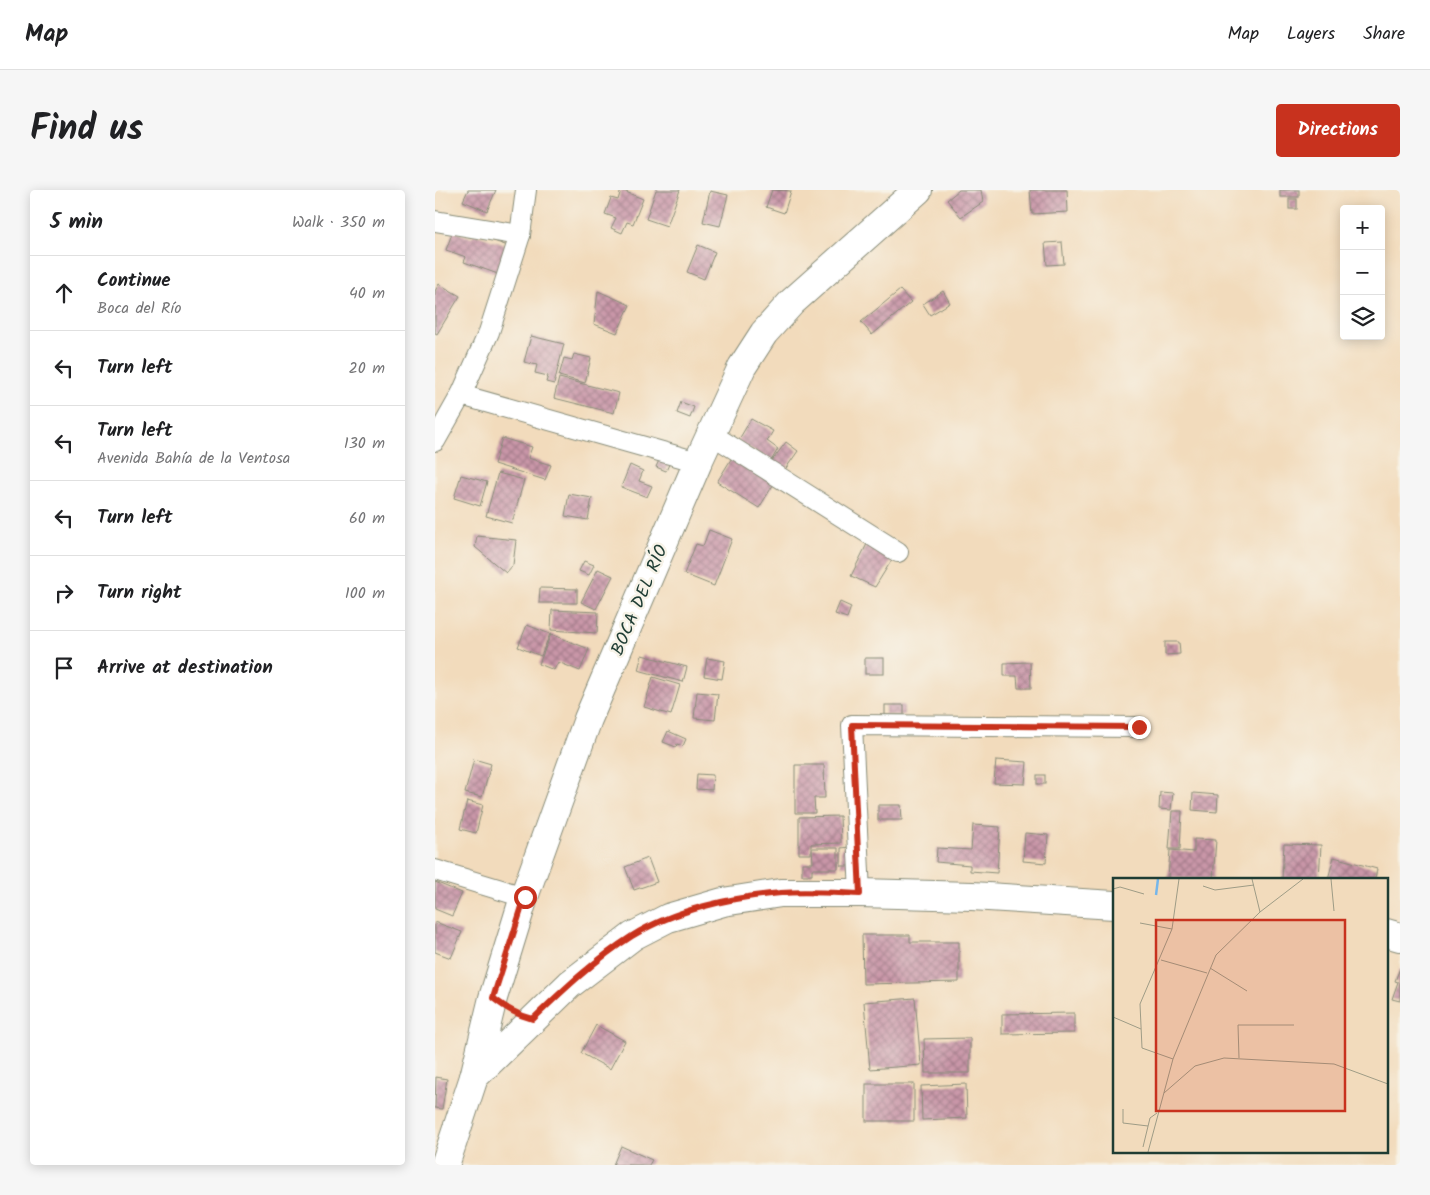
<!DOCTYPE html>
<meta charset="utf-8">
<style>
body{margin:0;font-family:Kalam,sans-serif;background:#f6f6f6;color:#202124}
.controls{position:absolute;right:15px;top:15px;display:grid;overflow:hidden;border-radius:5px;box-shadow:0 2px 12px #0003}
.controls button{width:45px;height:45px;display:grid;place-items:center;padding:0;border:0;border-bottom:1px solid #e0e0e0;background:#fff;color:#202124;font:25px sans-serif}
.stop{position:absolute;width:15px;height:15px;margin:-11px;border:4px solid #c8321e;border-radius:50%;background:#fff}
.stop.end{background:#c8321e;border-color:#fff;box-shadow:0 1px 5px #0008}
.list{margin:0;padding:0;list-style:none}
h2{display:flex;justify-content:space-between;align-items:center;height:65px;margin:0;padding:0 20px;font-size:21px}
h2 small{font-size:16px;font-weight:400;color:#757577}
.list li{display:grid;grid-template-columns:32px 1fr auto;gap:15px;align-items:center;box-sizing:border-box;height:75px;padding:0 20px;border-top:1px solid #e0e0e0}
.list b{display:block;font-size:19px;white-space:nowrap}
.list p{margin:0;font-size:16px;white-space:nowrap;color:#757577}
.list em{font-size:16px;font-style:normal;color:#757577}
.icon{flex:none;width:28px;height:28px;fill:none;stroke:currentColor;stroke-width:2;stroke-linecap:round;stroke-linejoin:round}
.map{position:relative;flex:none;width:965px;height:975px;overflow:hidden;border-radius:5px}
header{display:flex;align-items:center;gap:30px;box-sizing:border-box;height:70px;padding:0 25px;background:#fff;border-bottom:1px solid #e0e0e0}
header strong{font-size:24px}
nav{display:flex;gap:28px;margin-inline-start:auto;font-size:18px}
.intro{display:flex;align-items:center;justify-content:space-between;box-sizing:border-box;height:120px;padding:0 30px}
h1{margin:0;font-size:35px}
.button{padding:12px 22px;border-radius:5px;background:#c8321e;color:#fff;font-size:18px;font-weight:700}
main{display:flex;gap:30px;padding:0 30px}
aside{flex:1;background:#fff;border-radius:5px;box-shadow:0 2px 12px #0003}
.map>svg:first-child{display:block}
.building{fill:url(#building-cross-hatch)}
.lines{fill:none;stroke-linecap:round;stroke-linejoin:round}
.street-casing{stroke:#888c78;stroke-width:22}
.secondary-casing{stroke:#888c78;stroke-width:30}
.street{stroke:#fff;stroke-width:20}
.secondary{stroke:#fff;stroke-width:28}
.route{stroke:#c8321e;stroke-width:6}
.labels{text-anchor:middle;stroke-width:5;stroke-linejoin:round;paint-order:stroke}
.street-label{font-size:18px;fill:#1f3d34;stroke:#f7f3e8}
.inset-river{fill:none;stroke:#76b6ea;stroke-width:2.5}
.inset-road{fill:none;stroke:#9e9c86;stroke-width:1}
.view{fill:#c8321e;fill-opacity:0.15;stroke:#c8321e;stroke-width:2.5}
.inset-edge{fill:none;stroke:#1f3d34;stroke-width:2.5}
</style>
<header>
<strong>Map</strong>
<nav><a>Map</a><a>Layers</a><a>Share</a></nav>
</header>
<div class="intro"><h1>Find us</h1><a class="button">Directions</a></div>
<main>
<aside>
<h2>5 min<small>Walk · 350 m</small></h2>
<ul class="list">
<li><svg class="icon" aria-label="ahead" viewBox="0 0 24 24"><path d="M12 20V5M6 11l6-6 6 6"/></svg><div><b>Continue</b><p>Boca del Río</p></div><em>40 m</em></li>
<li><svg class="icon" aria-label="left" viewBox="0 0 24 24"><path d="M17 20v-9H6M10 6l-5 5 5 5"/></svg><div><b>Turn left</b></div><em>20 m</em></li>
<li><svg class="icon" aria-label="left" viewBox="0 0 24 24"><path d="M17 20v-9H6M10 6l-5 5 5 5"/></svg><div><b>Turn left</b><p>Avenida Bahía de la Ventosa</p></div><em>130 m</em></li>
<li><svg class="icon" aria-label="left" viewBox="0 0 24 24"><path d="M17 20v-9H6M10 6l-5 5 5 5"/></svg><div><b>Turn left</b></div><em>60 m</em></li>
<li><svg class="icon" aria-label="right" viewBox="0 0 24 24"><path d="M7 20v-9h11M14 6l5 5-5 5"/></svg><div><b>Turn right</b></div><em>100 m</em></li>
<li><svg class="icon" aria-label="arrive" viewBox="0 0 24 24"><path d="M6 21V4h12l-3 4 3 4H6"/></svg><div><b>Arrive at destination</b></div></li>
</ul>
</aside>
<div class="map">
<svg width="965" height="975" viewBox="0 0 965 975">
<defs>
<pattern id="building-cross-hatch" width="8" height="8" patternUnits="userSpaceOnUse" patternTransform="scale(1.25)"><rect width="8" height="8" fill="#c996a8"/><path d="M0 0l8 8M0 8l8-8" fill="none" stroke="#a37c8a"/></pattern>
</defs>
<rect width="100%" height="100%" fill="#f7f3e8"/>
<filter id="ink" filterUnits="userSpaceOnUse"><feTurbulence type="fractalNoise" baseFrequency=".02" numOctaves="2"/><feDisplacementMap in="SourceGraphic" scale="10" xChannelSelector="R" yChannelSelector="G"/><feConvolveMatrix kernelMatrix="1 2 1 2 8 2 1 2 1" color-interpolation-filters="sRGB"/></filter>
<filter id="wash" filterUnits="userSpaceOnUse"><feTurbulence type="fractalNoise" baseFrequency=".0096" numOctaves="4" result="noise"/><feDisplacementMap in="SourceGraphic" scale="20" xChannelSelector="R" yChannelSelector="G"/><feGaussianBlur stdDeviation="1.12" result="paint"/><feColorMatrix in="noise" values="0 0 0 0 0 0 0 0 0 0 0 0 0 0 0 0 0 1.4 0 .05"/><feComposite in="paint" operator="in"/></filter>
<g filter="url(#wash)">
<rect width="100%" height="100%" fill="#f2dbbc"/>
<g id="blocks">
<g class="building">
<polygon points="33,0 61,0 52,21 28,11"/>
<polygon points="186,0 208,9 198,34 192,32 187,43 176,38 181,28 170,24 176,8 183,10"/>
<polygon points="221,0 245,0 232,36 211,29"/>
<polygon points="337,0 356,1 349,23 331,17"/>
<polygon points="524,0 546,0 548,12 526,27 512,10"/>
<polygon points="595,0 632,0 633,22 597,24"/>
<rect x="845" y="0" width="19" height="7"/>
<polygon points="275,1 293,5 285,36 268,32"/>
<rect x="854" y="9" width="8" height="10"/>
<polygon points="18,41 37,48 39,44 73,56 63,84 29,72 31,67 11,60"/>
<polygon points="627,52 629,74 612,75 610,53"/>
<polygon points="263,55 280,62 269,89 252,82"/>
<polygon points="4,94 25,106 2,144 0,143 0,101"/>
<polygon points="465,100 476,112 437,145 426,132"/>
<polygon points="163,101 195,115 182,143 159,134"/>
<polygon points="508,101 515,113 495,125 488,114"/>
<polygon points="96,146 129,154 119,194 111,192 113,186 100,183 102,175 89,172"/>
<polygon points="139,164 156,168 150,193 124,186 129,168 137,170"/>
<polygon points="124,188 184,203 179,223 119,208"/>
<polygon points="246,212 259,217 255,228 242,223"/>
<polygon points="316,229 338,241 332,251 343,259 336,271 303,251"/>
<polygon points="67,248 97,257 93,268 116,275 110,290 59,274"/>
<polygon points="351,252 363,261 349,281 336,272"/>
<polygon points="298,266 340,292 324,318 282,292"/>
<polygon points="225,268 235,272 231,281 221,277"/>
<polygon points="195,275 208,281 204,291 217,296 212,307 186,297"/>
<polygon points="63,283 89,290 77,333 51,326"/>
<polygon points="26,285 52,292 45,316 19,308"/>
<polygon points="134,304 157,308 153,330 130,326"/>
<polygon points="274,340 297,349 279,396 249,384 261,354 268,356"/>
<polygon points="42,346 81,350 78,375 71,383 40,357"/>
<polygon points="432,354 458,368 440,397 416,386"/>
<polygon points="149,371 159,375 154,385 144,381"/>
<polygon points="163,379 178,386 161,419 146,412"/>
<polygon points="105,398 142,399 142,413 104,413"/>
<polygon points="405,412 416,417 412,428 400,424"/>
<polygon points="117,420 163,422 162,443 116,440"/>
<polygon points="92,435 115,444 106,466 83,457"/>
<polygon points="116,444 154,459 145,481 123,472 119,480 104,474"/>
<polygon points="730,452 744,452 745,464 730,465"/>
<polygon points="207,465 252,477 248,492 203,480"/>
<polygon points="272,468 290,471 287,489 269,486"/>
<rect x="430" y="468" width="19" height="16"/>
<polygon points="595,472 596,498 583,498 582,486 569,486 569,473"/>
<polygon points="218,487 245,495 236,525 209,517"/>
<polygon points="262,502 283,504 280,530 259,528"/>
<rect x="450" y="515" width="19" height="10"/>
<polygon points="233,541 251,549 248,556 242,554 241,557 228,552"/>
<polygon points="39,569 56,574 47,607 30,603"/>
<polygon points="561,570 592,572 590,594 559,593"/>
<polygon points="360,575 389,575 390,608 379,608 380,623 360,623"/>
<polygon points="262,584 278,585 277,600 261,599"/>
<rect x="602" y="585" width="8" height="9"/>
<polygon points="725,602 738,603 736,620 724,619"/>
<polygon points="758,603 783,605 782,622 757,620"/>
<polygon points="32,611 48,615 41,643 25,639"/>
<polygon points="443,615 466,615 467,630 443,630"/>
<polygon points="737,621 747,621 745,659 734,659"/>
<polygon points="405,626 406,653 376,654 376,664 364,664 364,627"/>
<polygon points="538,635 565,637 562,683 535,681 535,675 501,672 502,658 536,660"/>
<polygon points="590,643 613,645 611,673 588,671"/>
<polygon points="759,649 781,650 778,689 733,688 735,660 759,662"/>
<polygon points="849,654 886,655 884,689 847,689"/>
<polygon points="414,657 415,676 406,676 406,658"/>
<polygon points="377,658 403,658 403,679 377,679 377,685 367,685 367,673 378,673"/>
<polygon points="899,667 942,679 940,689 893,689"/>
<polygon points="213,668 222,692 199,700 190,677"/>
<polygon points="0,692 27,703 17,726 0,719"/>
<polygon points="0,732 27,742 16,768 0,762"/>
<polygon points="427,745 475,745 475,752 524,752 524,792 428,794"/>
<polygon points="965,778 965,811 957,809 963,792 960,791"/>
<polygon points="480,808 486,875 435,879 429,812"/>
<polygon points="639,823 639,843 567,844 567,824"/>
<polygon points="161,835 190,851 175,879 146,863"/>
<polygon points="535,848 535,883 490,883 489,849"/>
<polygon points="1,887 12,889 7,919 0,918"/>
<rect x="431" y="894" width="48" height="37"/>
<polygon points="531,894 532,928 487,930 486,896"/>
<polygon points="186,956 217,970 214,975 178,975"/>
</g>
</g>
</g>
<g filter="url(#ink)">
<use href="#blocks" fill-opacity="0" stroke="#888c78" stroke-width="1"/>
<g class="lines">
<defs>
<g id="street">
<polyline points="0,31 85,45"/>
<polyline points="26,205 263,272"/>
<polyline points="276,244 463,362"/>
<polyline points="0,251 26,205 54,142 85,45 91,0"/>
<polyline points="0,680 89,707"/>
<polyline points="425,703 417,535 704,537"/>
</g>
<g id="secondary">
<polyline points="951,743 965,747"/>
<polyline points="39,887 135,794 198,746 233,728 288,712 346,703 425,703 537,706 679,715"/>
<polyline points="10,975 39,887 58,808 89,707 153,529 263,272 307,177 329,143 357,112 483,0"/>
</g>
</defs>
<use href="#street" class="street-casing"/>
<use href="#secondary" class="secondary-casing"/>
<use href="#street" class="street"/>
<use href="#secondary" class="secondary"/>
</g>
</g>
<g class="lines" filter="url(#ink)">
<path class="route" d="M90,707L58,808C71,818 82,825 98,829C129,799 161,769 197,746C239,720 297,707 346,703C372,701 399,703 425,704L417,535L704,537"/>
</g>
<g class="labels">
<g class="street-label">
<text transform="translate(204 410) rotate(-67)" y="6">BOCA DEL RÍO</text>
</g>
</g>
<g transform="translate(678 688)">
<rect width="275" height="275" fill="#f2dbbc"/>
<path class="inset-river" d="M43,17L45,1"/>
<path class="inset-road" d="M139,1L147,34M218,1L221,33M90,8L102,12L141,7M0,11L7,9L31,16M27,45L59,51M48,82L94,95M97,90L134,113M0,139L28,151M126,180L125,147H181M60,181L29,170L27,126L59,51L66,1M51,215L82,188L111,180L221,186L275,206M10,231V245L35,248M30,269L37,240L44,235M35,274L60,181L103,77L147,34L190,1"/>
<path class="view" d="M43,42H232V233H43Z"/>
<rect width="275" height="275" class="inset-edge"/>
</g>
</svg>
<div class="controls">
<button>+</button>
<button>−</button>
<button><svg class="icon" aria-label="layers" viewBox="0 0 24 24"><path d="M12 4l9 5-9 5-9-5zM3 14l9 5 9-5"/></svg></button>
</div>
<div class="stop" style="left:90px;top:707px"></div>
<div class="stop end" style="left:704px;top:537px"></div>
</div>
</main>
